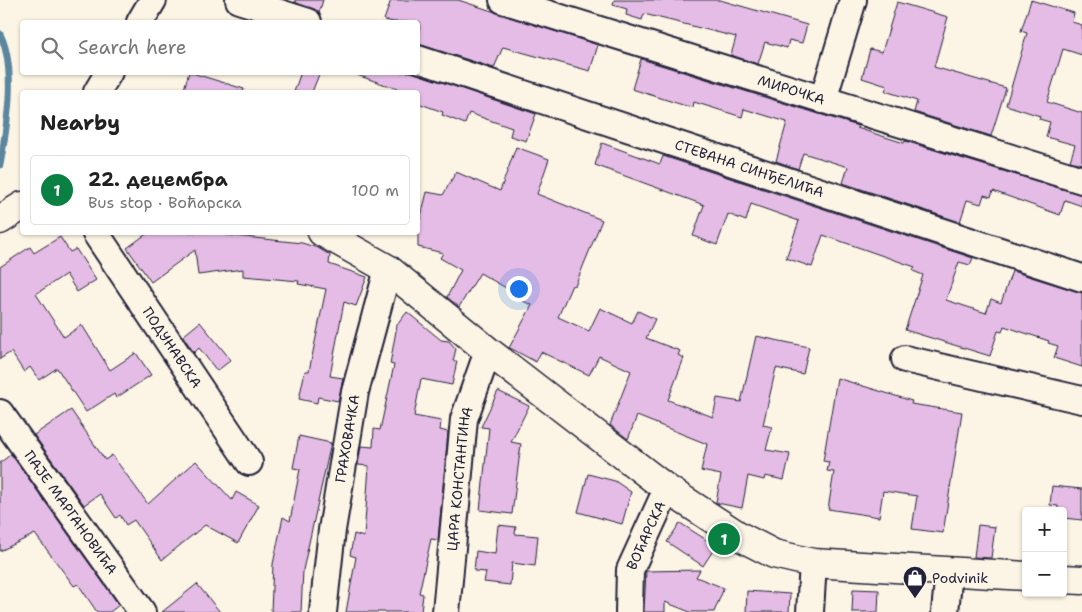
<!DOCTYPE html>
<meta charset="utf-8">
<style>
body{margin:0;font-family:"Shantell Sans",sans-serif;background:#f2f2f2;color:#222}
.controls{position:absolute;right:15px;bottom:15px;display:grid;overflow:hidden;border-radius:5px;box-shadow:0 1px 4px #0004}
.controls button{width:45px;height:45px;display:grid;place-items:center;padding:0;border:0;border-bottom:1px solid #e0e0e0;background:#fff;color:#222;font:25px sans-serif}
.you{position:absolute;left:518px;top:288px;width:18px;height:18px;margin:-12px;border:4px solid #fff;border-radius:50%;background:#1a73e8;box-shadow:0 0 0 8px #1a73e833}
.badge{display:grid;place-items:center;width:32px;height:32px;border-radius:50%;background:#0b8043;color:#fff;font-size:16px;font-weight:700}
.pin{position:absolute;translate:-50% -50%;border:2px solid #fff;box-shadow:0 1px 5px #0006}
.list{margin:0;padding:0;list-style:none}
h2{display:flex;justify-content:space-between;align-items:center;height:65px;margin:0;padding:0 20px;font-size:21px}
h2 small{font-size:16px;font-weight:400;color:#767676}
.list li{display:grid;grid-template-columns:32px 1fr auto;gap:15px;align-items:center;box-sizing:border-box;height:70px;margin:0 10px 10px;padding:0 10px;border:1px solid #e0e0e0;border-radius:5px}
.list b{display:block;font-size:19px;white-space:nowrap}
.list p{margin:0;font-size:16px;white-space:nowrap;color:#767676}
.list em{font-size:16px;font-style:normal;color:#767676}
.icon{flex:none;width:28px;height:28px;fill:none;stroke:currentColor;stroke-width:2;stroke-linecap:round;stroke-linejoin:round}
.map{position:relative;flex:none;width:1082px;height:612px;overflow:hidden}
.search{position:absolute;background:#fff;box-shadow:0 1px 4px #0004;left:20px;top:20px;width:400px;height:55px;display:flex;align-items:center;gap:12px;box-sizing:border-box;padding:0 18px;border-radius:5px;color:#767676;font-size:19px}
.panel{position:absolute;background:#fff;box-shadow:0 1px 4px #0004;left:20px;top:90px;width:400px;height:145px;border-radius:5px}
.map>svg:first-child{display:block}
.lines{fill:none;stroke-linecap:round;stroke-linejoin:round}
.stream{stroke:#5a869f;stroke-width:7}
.building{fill:#e5bce5;stroke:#22223b}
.minor-casing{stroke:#22223b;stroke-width:30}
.tertiary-casing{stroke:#22223b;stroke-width:31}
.minor{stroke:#fcf5e5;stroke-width:26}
.tertiary{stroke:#fcf5e5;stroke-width:28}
.labels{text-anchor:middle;stroke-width:4;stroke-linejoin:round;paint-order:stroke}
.street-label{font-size:14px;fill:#22223b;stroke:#fcf5e5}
.poi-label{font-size:14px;fill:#22223b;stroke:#fcf5e5;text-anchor:start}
</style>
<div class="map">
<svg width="1082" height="612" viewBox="0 0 1082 612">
<rect width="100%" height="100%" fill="#fcf5e5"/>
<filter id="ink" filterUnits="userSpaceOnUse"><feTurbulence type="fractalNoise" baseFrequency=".02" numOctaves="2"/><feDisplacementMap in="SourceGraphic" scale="10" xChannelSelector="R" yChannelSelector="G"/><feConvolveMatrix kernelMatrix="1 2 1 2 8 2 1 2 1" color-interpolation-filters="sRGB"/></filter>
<g filter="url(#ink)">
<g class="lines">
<path class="stream" d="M0,34C17,69 7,126 0,165"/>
</g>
<g class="building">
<polygon points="295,0 323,0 319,13 295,2"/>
<polygon points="391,0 458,0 598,45 590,71 503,47 494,68 418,44 420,22 394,22 384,20"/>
<polygon points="614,0 720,0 807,25 802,43 789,40 787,48 765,42 758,64 731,55 736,37 644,14 642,20 626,15 627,9 613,5"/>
<polygon points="1031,0 1074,13 1072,22 1082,25 1082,55 1063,49 1047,102 1082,113 1082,164 1070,161 1075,145 1046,137 1050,122 1039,119 1040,116 1006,105 1027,33 1021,31"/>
<polygon points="897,2 948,17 934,67 1006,88 991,136 914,112 917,101 885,91 887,86 862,78 870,49 882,52"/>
<polygon points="641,59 858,126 857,128 904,143 905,141 1082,195 1082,206 1065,200 1060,215 993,191 991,197 984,195 981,204 967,200 960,222 843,183 848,167 803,153 798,169 776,161 787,122 744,109 742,117 694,102 693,107 686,106 632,89"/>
<polygon points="189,72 244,89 243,92 193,92 184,89"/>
<polygon points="301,72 320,72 312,92 294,92"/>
<polygon points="358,72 412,72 536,114 526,141 510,136 512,128 469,113 465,124 442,115 443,112 418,103 418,92 406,92 357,75"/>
<polygon points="602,143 660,164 663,156 973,258 970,265 959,262 946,300 986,313 991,299 1001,303 1012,271 1082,293 1082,367 1054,358 1058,346 1048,343 1049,341 1004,326 1002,332 998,331 990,356 905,330 923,275 913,271 915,267 823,235 812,267 786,258 799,221 751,204 746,221 728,214 717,245 693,236 704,205 595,165"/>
<polygon points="516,147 549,159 537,194 602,220 575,286 572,285 558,317 589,331 600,308 632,323 638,311 655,319 646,338 680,351 678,355 684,358 668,400 713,417 717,398 741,402 756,336 809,347 803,374 776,368 763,425 772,427 766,450 790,454 784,480 765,476 764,480 748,476 742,508 717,503 716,502 721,475 701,471 707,444 637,416 628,439 610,425 631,371 599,356 589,375 541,352 536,362 512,349 509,348 532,305 518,299 519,297 512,294 513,292 480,273 459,307 447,297 461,270 440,258 443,253 418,247 418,219 420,220 427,192 443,195 456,172 500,191"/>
<polygon points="149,232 226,232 226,235 302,243 318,248 330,255 329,264 367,277 356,306 344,302 330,376 343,378 338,401 318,397 317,403 299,399 305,371 309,371 326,289 298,284 299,281 243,276 243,269 198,275 195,250 151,282 127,248"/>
<polygon points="60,237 70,252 76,249 96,280 77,292 66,274 36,294 64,337 82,325 110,370 136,353 151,375 116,398 114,394 86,412 57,368 39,380 30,367 24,372 11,352 0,359 0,267 30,247 34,253"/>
<polygon points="407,312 441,340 449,341 456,349 453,361 457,361 452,385 421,379 414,416 441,421 440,430 448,432 438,540 431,539 419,593 423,594 421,612 346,612 356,557 350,555 354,534 364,537 369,466 358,465 361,446 373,447 374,429 380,430 394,365 390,364 397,325"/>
<polygon points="200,322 231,360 217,371 199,348 194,353 183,336"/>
<polygon points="837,378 912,401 911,404 962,412 943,533 912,529 917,496 883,491 879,517 828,509 834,472 827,471 829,462 823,461"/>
<polygon points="498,391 529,406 511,442 521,444 512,514 480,510 489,428 481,427"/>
<polygon points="71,410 105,460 112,455 148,504 196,461 232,500 236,492 259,505 238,543 205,525 162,560 134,520 126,525 120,515 116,518 100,494 84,505 34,435"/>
<polygon points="299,436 331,443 303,570 301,612 271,612 273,564 283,517 290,521 300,469 293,468"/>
<polygon points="11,454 119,605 110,612 97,612 78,584 74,586 35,534 0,551 0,463"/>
<polygon points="588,474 615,481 631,492 622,524 578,512"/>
<polygon points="1052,486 1082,489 1082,520 1063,518 1063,511 1058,511 1058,506 1050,505"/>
<polygon points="680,523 716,546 703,566 667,542"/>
<polygon points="498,525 516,527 515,534 538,536 535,566 512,563 510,585 484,582 486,572 474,571 476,551 495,554"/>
<polygon points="978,525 995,527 991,558 974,557"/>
<polygon points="700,570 696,577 724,588 714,612 690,612 665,602 665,612 644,612 646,571"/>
<polygon points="197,584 220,612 162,612"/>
<polygon points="853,589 879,590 878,612 852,612"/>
<polygon points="747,591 790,594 789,612 746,612"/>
</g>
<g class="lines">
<defs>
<g id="minor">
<polyline points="239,0 308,22"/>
<path id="s1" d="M503,0L1082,180"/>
<polyline points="140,22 153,0"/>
<path id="s2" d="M418,59L1082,278"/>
<polyline points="97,92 109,72"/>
<polyline points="823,100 853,0"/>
<path id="s3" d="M95,232L249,462"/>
<polyline points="905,359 1082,400"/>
<path id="s4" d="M0,413L142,612"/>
<path id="s5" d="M323,612L332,530L355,392L388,269"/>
<path id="s6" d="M446,612L464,419L488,351"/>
<path id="s7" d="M629,612L630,570L667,489"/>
<polyline points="810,612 813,563"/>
<polyline points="945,612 949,571"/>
</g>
<g id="tertiary">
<polyline points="0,220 22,206"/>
<polyline points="322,232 388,269 488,351 667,489 739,536 774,554 813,563 1026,576"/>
<polyline points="1063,579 1082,580"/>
</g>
</defs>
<use href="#minor" class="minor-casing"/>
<use href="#tertiary" class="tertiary-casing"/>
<use href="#minor" class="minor"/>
<use href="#tertiary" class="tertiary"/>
</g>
</g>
<defs>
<symbol id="shop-pin" viewBox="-11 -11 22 30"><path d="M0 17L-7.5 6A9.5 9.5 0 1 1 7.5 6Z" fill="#22223b" stroke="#fcf5e5"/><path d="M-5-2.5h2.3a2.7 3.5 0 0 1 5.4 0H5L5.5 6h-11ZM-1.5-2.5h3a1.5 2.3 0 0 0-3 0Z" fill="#fff"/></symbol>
</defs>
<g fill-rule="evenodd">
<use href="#shop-pin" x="901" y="564" width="28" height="38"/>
</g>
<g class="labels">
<g class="street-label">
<text dy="5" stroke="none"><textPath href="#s1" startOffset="302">МИРОЧКА</textPath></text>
<text dy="5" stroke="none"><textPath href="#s2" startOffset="349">СТЕВАНА СИНЂЕЛИЋА</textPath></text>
<text dy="5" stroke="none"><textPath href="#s3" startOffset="139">ПОДУНАВСКА</textPath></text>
<text dy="5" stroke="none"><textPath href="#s5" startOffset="175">ГРАХОВАЧКА</textPath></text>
<text dy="5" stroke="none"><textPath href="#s6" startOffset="134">ЦАРА КОНСТАНТИНА</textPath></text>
<text dy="5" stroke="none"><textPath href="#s4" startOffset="122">ПАЈЕ МАРГАНОВИЋА</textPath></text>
<text dy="5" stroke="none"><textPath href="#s7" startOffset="80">ВОЋАРСКА</textPath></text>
</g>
<g class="poi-label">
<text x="932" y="583">Podvinik</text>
</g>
</g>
</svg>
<div class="controls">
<button>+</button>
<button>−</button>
</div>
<div class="you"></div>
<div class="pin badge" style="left:724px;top:539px">1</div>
<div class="search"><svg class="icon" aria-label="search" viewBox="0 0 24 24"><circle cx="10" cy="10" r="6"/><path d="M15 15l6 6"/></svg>Search here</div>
<section class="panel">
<h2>Nearby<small></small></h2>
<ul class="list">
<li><span class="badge">1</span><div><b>22. децембра</b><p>Bus stop · Воћарска</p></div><em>100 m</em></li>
</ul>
</section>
</div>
